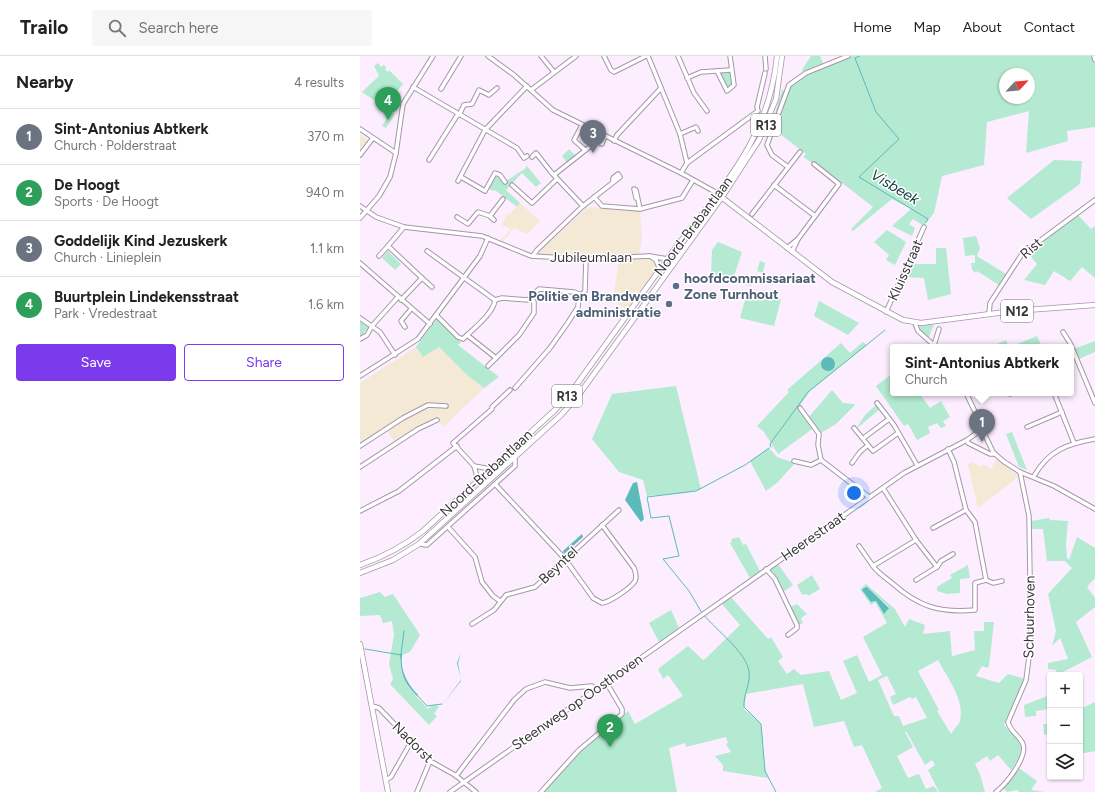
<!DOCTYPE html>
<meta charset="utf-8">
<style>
body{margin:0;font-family:Figtree,sans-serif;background:#f6f6f6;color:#222}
.controls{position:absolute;right:12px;bottom:12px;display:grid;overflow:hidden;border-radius:4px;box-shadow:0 1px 3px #0004}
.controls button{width:36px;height:36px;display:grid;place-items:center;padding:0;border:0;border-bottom:1px solid #e0e0e0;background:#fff;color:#222;font:20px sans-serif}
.compass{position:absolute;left:639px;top:12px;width:36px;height:36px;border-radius:50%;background:#fff;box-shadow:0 1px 3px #0004;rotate:64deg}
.you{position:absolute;left:494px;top:437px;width:14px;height:14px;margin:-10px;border:3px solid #fff;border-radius:50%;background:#1a73e8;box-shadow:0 0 0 6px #1a73e833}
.badge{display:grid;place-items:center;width:26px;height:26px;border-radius:50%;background:#7c3aed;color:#fff;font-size:13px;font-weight:700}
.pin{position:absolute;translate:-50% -33px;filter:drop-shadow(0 1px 2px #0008)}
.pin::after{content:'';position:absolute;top:21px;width:14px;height:12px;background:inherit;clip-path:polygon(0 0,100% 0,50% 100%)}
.popup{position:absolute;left:530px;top:288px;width:184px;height:52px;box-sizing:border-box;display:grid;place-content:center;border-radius:4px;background:#fff;filter:drop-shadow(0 1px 3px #0005);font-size:13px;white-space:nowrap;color:#767676}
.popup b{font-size:15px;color:#222}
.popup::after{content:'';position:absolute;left:50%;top:100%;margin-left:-8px;border:8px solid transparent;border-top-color:#fff}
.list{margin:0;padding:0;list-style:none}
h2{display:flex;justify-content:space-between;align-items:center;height:52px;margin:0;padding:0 16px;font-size:17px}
h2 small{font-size:13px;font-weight:400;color:#767676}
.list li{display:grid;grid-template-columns:26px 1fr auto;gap:12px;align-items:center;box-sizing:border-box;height:56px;padding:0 16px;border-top:1px solid #e0e0e0}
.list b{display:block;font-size:15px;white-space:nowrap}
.list p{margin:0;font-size:13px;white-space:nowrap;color:#767676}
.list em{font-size:13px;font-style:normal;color:#767676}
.actions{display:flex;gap:8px;padding:12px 16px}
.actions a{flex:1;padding:9px 0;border:1px solid #7c3aed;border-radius:4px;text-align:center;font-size:14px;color:#7c3aed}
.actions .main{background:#7c3aed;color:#fff}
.icon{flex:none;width:22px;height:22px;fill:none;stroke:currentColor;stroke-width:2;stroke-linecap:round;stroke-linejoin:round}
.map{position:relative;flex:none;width:735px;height:736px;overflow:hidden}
header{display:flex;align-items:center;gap:24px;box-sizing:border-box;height:56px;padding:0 20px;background:#fff;border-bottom:1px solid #e0e0e0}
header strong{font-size:19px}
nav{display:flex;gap:22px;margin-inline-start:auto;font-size:14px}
.search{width:280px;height:36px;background:#f6f6f6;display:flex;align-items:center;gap:10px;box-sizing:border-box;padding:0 14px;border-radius:4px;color:#767676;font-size:15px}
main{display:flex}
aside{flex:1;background:#fff}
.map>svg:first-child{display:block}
.education{fill:#f3e9d4}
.green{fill:#b3ead1;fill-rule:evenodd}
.water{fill:#5cbabb}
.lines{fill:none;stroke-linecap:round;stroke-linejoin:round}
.stream{stroke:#5cbabb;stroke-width:1}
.minor-casing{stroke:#a497a7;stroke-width:5.5}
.major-casing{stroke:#a497a7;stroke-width:6}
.minor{stroke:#fff;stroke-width:3.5}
.major{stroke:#fff;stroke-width:4.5}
.service-dot{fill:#5c6f8a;stroke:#fff;stroke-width:1.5}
.labels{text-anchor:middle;stroke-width:3;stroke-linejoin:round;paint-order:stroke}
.shield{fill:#fff;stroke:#757276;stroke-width:1}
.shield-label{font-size:13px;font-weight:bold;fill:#3a353b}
.street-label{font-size:14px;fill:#3a353b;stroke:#fff}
.service-label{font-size:14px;font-weight:bold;fill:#4e5e75;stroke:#fff;text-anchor:start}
.water-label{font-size:15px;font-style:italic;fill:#113e3e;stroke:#fff}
</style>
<header>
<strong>Trailo</strong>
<div class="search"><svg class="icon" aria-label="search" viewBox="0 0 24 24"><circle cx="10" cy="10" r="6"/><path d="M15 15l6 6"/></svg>Search here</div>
<nav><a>Home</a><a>Map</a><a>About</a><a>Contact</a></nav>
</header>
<main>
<aside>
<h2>Nearby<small>4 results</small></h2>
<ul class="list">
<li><span class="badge" style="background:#6b7280">1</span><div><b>Sint-Antonius Abtkerk</b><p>Church · Polderstraat</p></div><em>370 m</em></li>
<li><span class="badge" style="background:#2e9e5b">2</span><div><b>De Hoogt</b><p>Sports · De Hoogt</p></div><em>940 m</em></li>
<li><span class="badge" style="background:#6b7280">3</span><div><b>Goddelijk Kind Jezuskerk</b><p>Church · Linieplein</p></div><em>1.1 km</em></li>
<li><span class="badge" style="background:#2e9e5b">4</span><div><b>Buurtplein Lindekensstraat</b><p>Park · Vredestraat</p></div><em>1.6 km</em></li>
</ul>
<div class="actions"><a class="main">Save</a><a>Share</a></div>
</aside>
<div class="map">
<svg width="735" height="736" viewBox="0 0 735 736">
<rect width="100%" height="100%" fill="#fceeff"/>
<g class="education">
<polygon points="0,78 9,85 0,96"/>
<polygon points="160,147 180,165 167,178 154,172 142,186 140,185 151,173 142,169 147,158 149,159"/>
<polygon points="228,151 280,155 282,182 279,198 211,201 179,199 179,196"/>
<polygon points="291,202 297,210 298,213 267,254 253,244 259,204"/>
<polygon points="56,291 63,301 79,291 107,319 124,332 83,371 76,361 35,387 27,374 3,389 0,384 0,327"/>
<polygon points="636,404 649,411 653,417 655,416 658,421 618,452 608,408 611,406 622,411 623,408 631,413"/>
</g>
<g class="green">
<polygon points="451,0 460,0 463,7 442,16 443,12"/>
<path d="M492,0H733L735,10V71L707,75L708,85L666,97L669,55L627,66L624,109L582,120L574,157L564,170L553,163L549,168L555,172L552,180L532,170L551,153L532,143L493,175L491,173L513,151L454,105L452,107L443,101L446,98L411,71L422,34L428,36C432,19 477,6 492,0ZM645,18H669V42H645Z"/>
<polygon points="18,7 21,11 24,9 26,11 25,13 28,16 29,14 43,28 24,51 2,36 19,20 14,10"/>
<polygon points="369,15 372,17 372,28 368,31 365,30 360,19 361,16"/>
<polygon points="31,56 35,58 26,72 22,70"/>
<polygon points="209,93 216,100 207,107 202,100"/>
<polygon points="694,104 722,105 720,128 671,163 647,142"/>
<polygon points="166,109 181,127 176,131 162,117 146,134 160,147 157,151 135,134 133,135 128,132 135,121 138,121 143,127 166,112"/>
<polygon points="718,159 731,173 735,170 735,222 722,211 710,225 694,215 685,229 664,224 677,208 667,196"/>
<polygon points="527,174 546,186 535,209 526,204 529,199 514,186"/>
<polygon points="616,180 620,192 617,200 646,218 639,229 617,215 616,217 612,214 611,207 615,207 615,199 605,200 603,182"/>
<polygon points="358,186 382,196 374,220 393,226 391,230 351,218 352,194"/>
<polygon points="576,192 586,192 591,238 568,244 564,222 543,221 549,208 576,208"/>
<polygon points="28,195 41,208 35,214 22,202"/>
<polygon points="400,205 405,207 403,217 397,215"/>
<polygon points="387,237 401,240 402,237 421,243 414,270 380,262"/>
<polygon points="459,245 499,267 488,279 454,260"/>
<polygon points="77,263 101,286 98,289 139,321 124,332 107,319 79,291 63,301 56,291"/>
<polygon points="0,264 9,270 3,278 0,280"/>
<polygon points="574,268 568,283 560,275 560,270"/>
<polygon points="677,280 682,291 655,291 655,289"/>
<polygon points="646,284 649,291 630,291"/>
<polygon points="735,285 735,296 719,303 714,293"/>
<polygon points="503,286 507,289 450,335 439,351 448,362 472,334 483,347 495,348 495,349 476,368 461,377 455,371 418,398 404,376 397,370 429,336 427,334 481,287 490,297"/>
<polygon points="533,317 533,337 559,337 570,352 581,345 590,361 583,365 586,370 581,372 577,367 568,371 570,377 557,384 548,368 544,370 516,330"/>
<polygon points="316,330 341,433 326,437 287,440 283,424 259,416 232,383 252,338"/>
<polygon points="515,350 518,350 520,353 496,373 505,359"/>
<polygon points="652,376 667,414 659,411 646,378"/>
<polygon points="409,392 417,401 435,407 418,426 406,435 390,405"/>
<polygon points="689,462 690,464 708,465 706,488 707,502 709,504 717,481 735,492 735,522 727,531 735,542 735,551 716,566 732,601 697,619 696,614 688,613 688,607 708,603 700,582 692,590 696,575 688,538 712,512 705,505 687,505 683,473 671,473 671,465"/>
<polygon points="379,481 383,489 386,488 400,515 390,522 370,487 372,486 371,483"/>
<polygon points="418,508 433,529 423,536 417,524 409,515"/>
<polygon points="608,509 610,522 600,523 600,537 587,538 577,535 577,531 592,522 590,519"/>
<polygon points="452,519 460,533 448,540 447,538 442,539 437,529"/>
<path d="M506,528L535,553L545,571L549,563L565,569L563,578L590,575L592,600L615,594L614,575H624V566H634L629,610L627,612L622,610L616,620L639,627L648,618L665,623L644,669C661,688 668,690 651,714L638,699L630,705L627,700L615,708L620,718L625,736H579L568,714L575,709L572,704L565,709L546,675L545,676L553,691L537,700L548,722L559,718L566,733L574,730L578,736H515L522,732L502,689L494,691L484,665L454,671L443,628L386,638L384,653L400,667C405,685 401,704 408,722L363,715V709L355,700L371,696L366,688L368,687L366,681L326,691L325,687L309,692L317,736H183L217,697L268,655L275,668L323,640L308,619L303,623L298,613L328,590L343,604L345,603L380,569L362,548L371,541L408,583L411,581L423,601L418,605L427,618L434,613L441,619L469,615L481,644L497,637L483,605L497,599L509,626L522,619L503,581L527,567L515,546L511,549L500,533ZM507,531L529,551L524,558L516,545L512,546ZM578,604C587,621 605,644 600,665C599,669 593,674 591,678L577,655L579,654L558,615ZM527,620L536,638L530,641L533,649L550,641L552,643L556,641L567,662L543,670L539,660H534L518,624Z"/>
<path d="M20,536L25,541L33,538L60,579L50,596L40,600C40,626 52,635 68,653L72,649L79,650L74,658L77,660L69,669L30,628L33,623L29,608L34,579L32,565L23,567L20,559L0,560V542Z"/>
<polygon points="437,548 447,558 441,562 443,567 438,569 430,551"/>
<polygon points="311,554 319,572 299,586 289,567"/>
<polygon points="690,639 690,653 676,655 676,660 665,661 664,649"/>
<polygon points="735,646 735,695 720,698 720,653"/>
<polygon points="683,668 690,668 690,678 684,679"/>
<polygon points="659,712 677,725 671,734 685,736 659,736 657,734 647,736 643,732"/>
</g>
<g class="water">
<circle cx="468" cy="308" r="7"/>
<polygon points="277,426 284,463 281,466 265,444 273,427"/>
<polygon points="222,478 223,481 204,498 203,495"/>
<polygon points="507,531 529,552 524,558 516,545 511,546 502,534 504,532"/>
<polygon points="101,597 98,607 101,625 82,649 101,624 97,607"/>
<path d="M40,598H42C40,615 47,627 58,639L57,640C43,625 41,618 40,598Z"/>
</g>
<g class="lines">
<g class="stream">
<polyline points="500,0 495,2 516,56 539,83 499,121 568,163 566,166"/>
<polyline points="411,391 410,388 448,336 525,274"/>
<polyline points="342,557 329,535 303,503 319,500 309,460 291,462 287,441 336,435 385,409 409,392"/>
<path d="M344,559C356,574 386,596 389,615C391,627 383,639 384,651L401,668L405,715L416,736"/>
<polyline points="5,593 41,599"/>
<polyline points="41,598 44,575"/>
<polyline points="57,639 67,650 82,648"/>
</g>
<defs>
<g id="minor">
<polyline points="128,0 154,19 193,54 321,117 357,137"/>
<polyline points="181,0 194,16"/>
<polyline points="244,0 251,14 254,16 286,0"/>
<polyline points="288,0 320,78 327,107"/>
<polyline points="318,0 334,37 347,55"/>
<polyline points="405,0 406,13"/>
<polyline points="734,0 735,4"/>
<polyline points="357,15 367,35 374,29 370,0"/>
<polyline points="327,22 341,16 371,14"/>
<polyline points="53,31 157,92 164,102 167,100"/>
<polyline points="81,33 101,0"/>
<polyline points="171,34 216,0"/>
<polyline points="99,59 104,49 112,48 119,34 129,39 137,32"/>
<polyline points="222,69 214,84 225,94"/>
<polyline points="0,73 36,97"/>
<polyline points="320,78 336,71 338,75"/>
<polyline points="236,85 242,88 245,80"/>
<polyline points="254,85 257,79 301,32"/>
<polyline points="0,99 13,82"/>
<polyline points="172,101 176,97 191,116 223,150"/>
<polyline points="69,104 98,58"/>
<polyline points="428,111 412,99 407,89 429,29 446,17 488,0"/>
<polyline points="321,117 327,107 398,55 397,51 405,17"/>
<polyline points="194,119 232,89 240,78"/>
<polyline points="101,121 125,135 135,117 140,119 145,126"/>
<polyline points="98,125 125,74 167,30"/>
<polyline points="152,129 172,147 197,123"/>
<polyline points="414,129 455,160"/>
<polyline points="234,141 242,150 280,153 322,142 333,124"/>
<polyline points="276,142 274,133 276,134 280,153"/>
<polyline points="0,150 16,161 44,171 122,180 171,200 226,203 289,200 308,203"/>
<polyline points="392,158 440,96"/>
<polyline points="130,160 143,143"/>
<polyline points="97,161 108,168 118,156 130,160 134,164"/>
<polyline points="0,162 19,140 30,121 36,97 43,48 73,0"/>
<polyline points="44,171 28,190 62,222"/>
<polyline points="427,192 438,183"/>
<polyline points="67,195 135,244 142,242 168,244 179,233 214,236 222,239 225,235 226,203"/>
<polyline points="432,196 438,183 479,128 454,108"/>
<polyline points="19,200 28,190"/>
<polyline points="173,200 177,194 223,150 260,121 258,118 253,122 253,125"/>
<polyline points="290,200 296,204 300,214"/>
<polyline points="0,207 70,268"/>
<polyline points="41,244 62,222 72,231"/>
<polyline points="526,256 564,171"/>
<polyline points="629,258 630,247 662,198 735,144"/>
<path d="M77,260L98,281L103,283C112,274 134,257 135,244"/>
<polyline points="0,262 20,276 35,299"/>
<polyline points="555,267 558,275 576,291"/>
<polyline points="45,271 41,265 51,253"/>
<polyline points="703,276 710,287 735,347"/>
<polyline points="107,279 136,302"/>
<polyline points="0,283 7,279 12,270 38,241"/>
<polyline points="574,289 579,273"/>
<polyline points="128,310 159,279 174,257 174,246 171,241"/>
<polyline points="0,320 58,283 120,200 128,182"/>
<polyline points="155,332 190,292 207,268 218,251 219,238"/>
<polyline points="606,337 620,366 621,374 624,377 633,396 643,405 660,416 694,430 735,453"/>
<polyline points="694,337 714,387"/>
<polyline points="650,338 652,337"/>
<polyline points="517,347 534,369 557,409"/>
<polyline points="440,352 459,378 458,389 461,404"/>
<polyline points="667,371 702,356"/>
<polyline points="494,372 513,395 538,377"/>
<polyline points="505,381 529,363"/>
<polyline points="607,384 608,387 630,398 635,398"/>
<polyline points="0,390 43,362 68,349 86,350"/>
<polyline points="434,405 451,409 461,404 509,441"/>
<polyline points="492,407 500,396 507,390"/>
<polyline points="114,410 131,413"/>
<polyline points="0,411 58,373 77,364"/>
<path d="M674,420C689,394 707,388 735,383"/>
<polyline points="118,424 114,410 93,387 132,353 132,351 150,334"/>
<path d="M135,428L205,503L233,542L242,547C250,546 271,532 275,525C277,521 276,517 274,512L242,469"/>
<polyline points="523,432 556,484 577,511"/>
<polyline points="0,455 39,435 97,390"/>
<polyline points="88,471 115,501 122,526 133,540 140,545"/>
<polyline points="573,472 606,454"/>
<path d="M556,484L513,510C518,517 526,522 532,527C559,551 579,557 615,554V527L626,524L615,466L606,454L594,406L588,393"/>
<polyline points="59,488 67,489 155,410 155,400"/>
<polyline points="499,490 513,510"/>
<polyline points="406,513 415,523 437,569 437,572 428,579"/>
<polyline points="556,524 577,511 581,505 593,498"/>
<polyline points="626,524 633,527 642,525"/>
<polyline points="112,568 134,554 146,539 175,531 259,454"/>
<polyline points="12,650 19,652 70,705 95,719 116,736"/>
<polyline points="96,720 154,644 166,633 185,626 210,632 232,630 235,634"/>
<polyline points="26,724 31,721 51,686"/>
<polyline points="57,736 70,705"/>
<polyline points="90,736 544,417 607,384 621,374"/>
<polyline points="181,736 219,694 262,658 262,653 246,626"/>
<path d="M636,736C646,728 670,699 662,686C657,678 650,675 648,666L666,624L671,586L669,460L660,416"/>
</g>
<g id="major">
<polyline points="360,140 472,226 543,264 561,267 653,255 735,249"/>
<path d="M0,509C23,501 44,490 63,475L195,354L212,335C244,291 276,246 308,202C357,136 409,87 417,0"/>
<polyline points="0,517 33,504 59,488 201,359 218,340 362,141 399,84 416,43 422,0"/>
<polyline points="0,588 28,736"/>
</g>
</defs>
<use href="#minor" class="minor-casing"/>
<use href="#major" class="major-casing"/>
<use href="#minor" class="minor"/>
<use href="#major" class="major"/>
</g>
<g class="service-dot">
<circle cx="316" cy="230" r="4"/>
<circle cx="309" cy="248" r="4"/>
</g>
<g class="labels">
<g class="shield">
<rect x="391" y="58" width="30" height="22" rx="3"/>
<rect x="641" y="244" width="32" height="22" rx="3"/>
<rect x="192" y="329" width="30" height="22" rx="3"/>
</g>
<g class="shield-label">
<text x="406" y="74">R13</text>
<text x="657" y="260">N12</text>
<text x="207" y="345">R13</text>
</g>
<g class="street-label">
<text transform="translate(333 170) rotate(-53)" y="5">Noord-Brabantlaan</text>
<text transform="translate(671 192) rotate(-41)" y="5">Rist</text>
<text x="231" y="206">Jubileumlaan</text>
<text transform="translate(545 214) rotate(-66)" y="5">Kluisstraat</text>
<text transform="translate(126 417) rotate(-43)" y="5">Noord-Brabantlaan</text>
<text transform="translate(453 480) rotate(-35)" y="5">Heerestraat</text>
<text transform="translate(198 509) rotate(-43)" y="5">Beyntel</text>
<text transform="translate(669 561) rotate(-89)" y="5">Schuurhoven</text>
<text transform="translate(217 646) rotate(-35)" y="5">Steenweg op Oosthoven</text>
<text transform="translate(53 686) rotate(45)" y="5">Nadorst</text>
</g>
<g class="service-label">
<text x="324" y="227">hoofdcommissariaat<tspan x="324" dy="16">Zone Turnhout</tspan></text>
<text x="301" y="245" text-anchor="end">Politie en Brandweer<tspan x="301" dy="16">administratie</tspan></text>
</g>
<g class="water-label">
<text transform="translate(535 131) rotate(31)" y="5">Visbeek</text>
</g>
</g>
</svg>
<div class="controls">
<button>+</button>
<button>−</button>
<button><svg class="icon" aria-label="layers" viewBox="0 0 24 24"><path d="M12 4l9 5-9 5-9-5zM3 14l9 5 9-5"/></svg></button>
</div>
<svg class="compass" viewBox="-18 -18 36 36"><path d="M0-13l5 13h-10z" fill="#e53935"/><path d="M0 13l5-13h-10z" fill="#767676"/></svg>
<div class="you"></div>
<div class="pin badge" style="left:622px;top:386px;background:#6b7280">1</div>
<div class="popup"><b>Sint-Antonius Abtkerk</b>Church</div>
<div class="pin badge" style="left:250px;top:691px;background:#2e9e5b">2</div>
<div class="pin badge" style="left:233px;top:97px;background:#6b7280">3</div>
<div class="pin badge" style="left:28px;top:64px;background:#2e9e5b">4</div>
</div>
</main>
